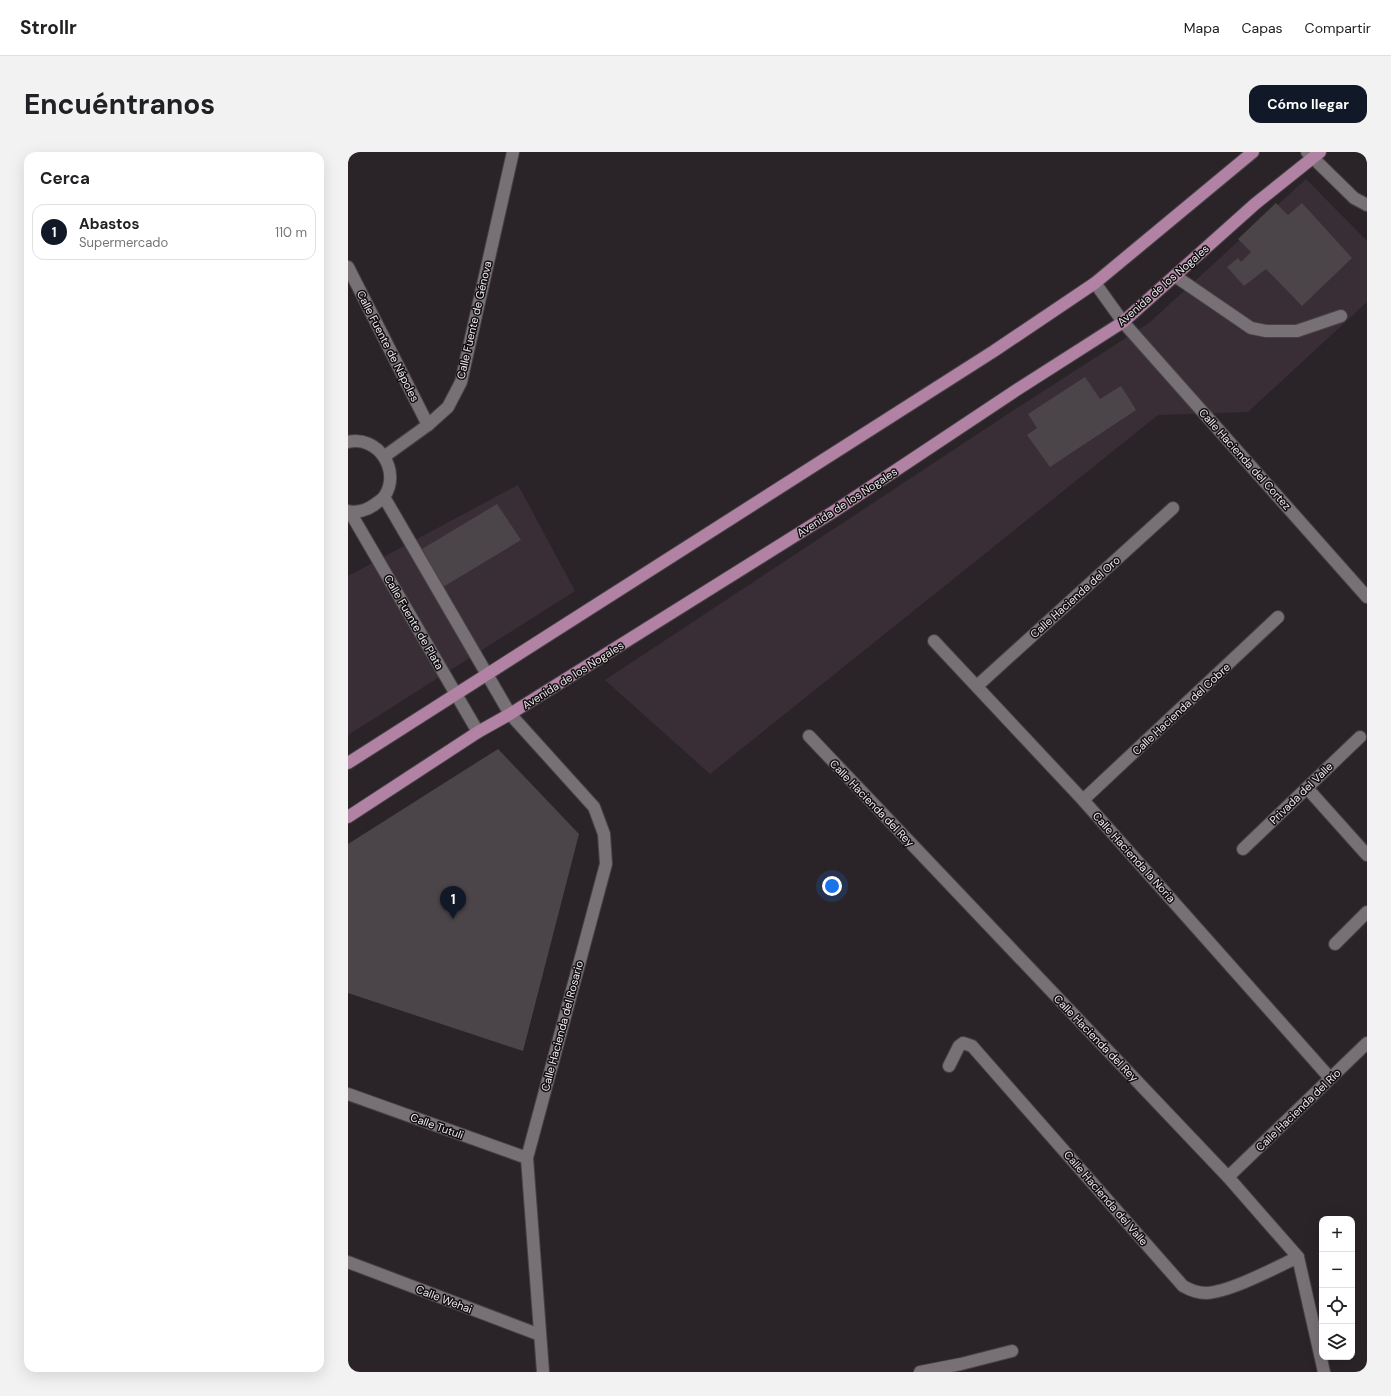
<!DOCTYPE html>
<html lang="es">
<meta charset="utf-8">
<style>
body{margin:0;font-family:"DM Sans",sans-serif;background:#f2f2f2;color:#202124}
.controls{position:absolute;right:12px;bottom:12px;display:grid;overflow:hidden;border-radius:8px;box-shadow:0 4px 16px #0002}
.controls button{width:36px;height:36px;display:grid;place-items:center;padding:0;border:0;border-bottom:1px solid #e0e0e0;background:#fff;color:#202124;font:20px sans-serif}
.you{position:absolute;left:484px;top:734px;width:14px;height:14px;margin:-10px;border:3px solid #fff;border-radius:50%;background:#1a73e8;box-shadow:0 0 0 6px #1a73e833}
.badge{display:grid;place-items:center;width:26px;height:26px;border-radius:50%;background:#111827;color:#fff;font-size:13px;font-weight:700}
.pin{position:absolute;translate:-50% -33px;filter:drop-shadow(0 1px 2px #0008)}
.pin::after{content:'';position:absolute;top:21px;width:14px;height:12px;background:inherit;clip-path:polygon(0 0,100% 0,50% 100%)}
.list{margin:0;padding:0;list-style:none}
h2{display:flex;justify-content:space-between;align-items:center;height:52px;margin:0;padding:0 16px;font-size:17px}
h2 small{font-size:13px;font-weight:400;color:#757577}
.list li{display:grid;grid-template-columns:26px 1fr auto;gap:12px;align-items:center;box-sizing:border-box;height:56px;margin:0 8px 8px;padding:0 8px;border:1px solid #e0e0e0;border-radius:12px}
.list b{display:block;font-size:15px;white-space:nowrap}
.list p{margin:0;font-size:13px;white-space:nowrap;color:#757577}
.list em{font-size:13px;font-style:normal;color:#757577}
.icon{flex:none;width:22px;height:22px;fill:none;stroke:currentColor;stroke-width:2;stroke-linecap:round;stroke-linejoin:round}
.map{position:relative;flex:none;width:1019px;height:1220px;overflow:hidden;border-radius:12px}
header{display:flex;align-items:center;gap:24px;box-sizing:border-box;height:56px;padding:0 20px;background:#fff;border-bottom:1px solid #e0e0e0}
header strong{font-size:19px}
nav{display:flex;gap:22px;margin-inline-start:auto;font-size:14px}
.intro{display:flex;align-items:center;justify-content:space-between;box-sizing:border-box;height:96px;padding:0 24px}
h1{margin:0;font-size:28px}
.button{padding:10px 18px;border-radius:12px;background:#111827;color:#fff;font-size:14px;font-weight:700}
main{display:flex;gap:24px;padding:0 24px}
aside{flex:1;background:#fff;border-radius:12px;box-shadow:0 4px 16px #0002}
.map>svg:first-child{display:block}
.built{fill:#392e35}
.building{fill:#4b4549}
.lines{fill:none;stroke-linecap:round;stroke-linejoin:round}
.minor-casing{stroke:#474246;stroke-width:14}
.major-casing{stroke:#474246;stroke-width:14}
.minor{stroke:#777075;stroke-width:12}
.major{stroke:#b182a3;stroke-width:12}
.labels{text-anchor:middle;stroke-width:3;stroke-linejoin:round;paint-order:stroke}
.street-label{font-size:11px;fill:#efeaed;stroke:#110e10}
</style>
<header>
<strong>Strollr</strong>
<nav><a>Mapa</a><a>Capas</a><a>Compartir</a></nav>
</header>
<div class="intro"><h1>Encuéntranos</h1><a class="button">Cómo llegar</a></div>
<main>
<aside>
<h2>Cerca<small></small></h2>
<ul class="list">
<li><span class="badge">1</span><div><b>Abastos</b><p>Supermercado</p></div><em>110 m</em></li>
</ul>
</aside>
<div class="map">
<svg width="1019" height="1220" viewBox="0 0 1019 1220">
<rect width="100%" height="100%" fill="#2a2428"/>
<g class="built">
<polygon points="958,27 1019,89 1019,150 900,260 810,263 362,622 257,528 663,260 801,171"/>
<polygon points="170,333 227,439 0,583 0,424"/>
</g>
<g class="building">
<polygon points="928,51 940,63 954,51 1004,106 954,154 918,117 896,134 879,115 890,106 893,110 903,100 890,87"/>
<polygon points="737,225 752,247 773,234 788,258 702,315 679,283 689,276 680,262"/>
<polygon points="149,352 173,388 95,435 74,397"/>
<polygon points="150,597 231,682 175,899 0,841 0,692"/>
</g>
<g class="lines">
<defs>
<g id="minor">
<polyline points="959,0 1006,46 1019,53"/>
<polyline points="0,115 80,273"/>
<polyline points="827,124 903,176 918,179 949,179 993,164"/>
<polyline points="747,131 775,170 1019,445"/>
<path d="M0,290C30,283 54,319 36,345C34,348 29,350 26,353C19,358 9,361 0,359"/>
<polyline points="37,304 80,273 100,255 113,230 165,0"/>
<polyline points="36,345 162,562 246,655 256,682 258,712 179,1006 195,1220"/>
<polyline points="2,360 130,580"/>
<polyline points="586,489 735,648 982,926"/>
<polyline points="629,534 825,356"/>
<polyline points="461,584 880,1025 950,1105 976,1220"/>
<polyline points="959,636 1019,703"/>
<polyline points="735,648 930,465"/>
<polyline points="895,697 1012,585"/>
<polyline points="987,792 1019,760"/>
<path d="M601,914L611,894L615,891L624,894L835,1134C842,1138 850,1141 858,1141C882,1140 927,1116 950,1105"/>
<polyline points="0,942 179,1006"/>
<polyline points="880,1025 1019,891"/>
<polyline points="0,1110 192,1183"/>
<polyline points="572,1220 613,1212 664,1199"/>
</g>
<g id="major">
<polyline points="0,611 646,199 747,131 905,0"/>
<polyline points="0,665 130,580 162,562 485,360 670,237 775,170 907,52 972,0"/>
</g>
</defs>
<use href="#minor" class="minor-casing"/>
<use href="#major" class="major-casing"/>
<use href="#minor" class="minor"/>
<use href="#major" class="major"/>
</g>
<g class="labels">
<g class="street-label">
<text transform="translate(815 133) rotate(-41)" y="4">Avenida de los Nogales</text>
<text transform="translate(126 168) rotate(-77)" y="4">Calle Fuente de Génova</text>
<text transform="translate(40 194) rotate(63)" y="4">Calle Fuente de Nápoles</text>
<text transform="translate(897 307) rotate(48)" y="4">Calle Hacienda del Cortez</text>
<text transform="translate(499 350) rotate(-33)" y="4">Avenida de los Nogales</text>
<text transform="translate(727 445) rotate(-42)" y="4">Calle Hacienda del Oro</text>
<text transform="translate(66 470) rotate(60)" y="4">Calle Fuente de Plata</text>
<text transform="translate(225 523) rotate(-32)" y="4">Avenida de los Nogales</text>
<text transform="translate(833 557) rotate(-43)" y="4">Calle Hacienda del Cobre</text>
<text transform="translate(953 641) rotate(-44)" y="4">Privada del Valle</text>
<text transform="translate(524 651) rotate(46)" y="4">Calle Hacienda del Rey</text>
<text transform="translate(786 705) rotate(48)" y="4">Calle Hacienda la Noria</text>
<text transform="translate(214 874) rotate(-75)" y="4">Calle Hacienda del Rosario</text>
<text transform="translate(748 886) rotate(46)" y="4">Calle Hacienda del Rey</text>
<text transform="translate(950 958) rotate(-44)" y="4">Calle Hacienda del Río</text>
<text transform="translate(89 974) rotate(20)" y="4">Calle Tutuli</text>
<text transform="translate(758 1046) rotate(49)" y="4">Calle Hacienda del Valle</text>
<text transform="translate(96 1147) rotate(21)" y="4">Calle Wehai</text>
</g>
</g>
</svg>
<div class="controls">
<button>+</button>
<button>−</button>
<button><svg class="icon" aria-label="locate" viewBox="0 0 24 24"><circle cx="12" cy="12" r="6"/><path d="M12 2v4M12 18v4M2 12h4M18 12h4"/></svg></button>
<button><svg class="icon" aria-label="layers" viewBox="0 0 24 24"><path d="M12 4l9 5-9 5-9-5zM3 14l9 5 9-5"/></svg></button>
</div>
<div class="you"></div>
<div class="pin badge" style="left:105px;top:767px">1</div>
</div>
</main>
